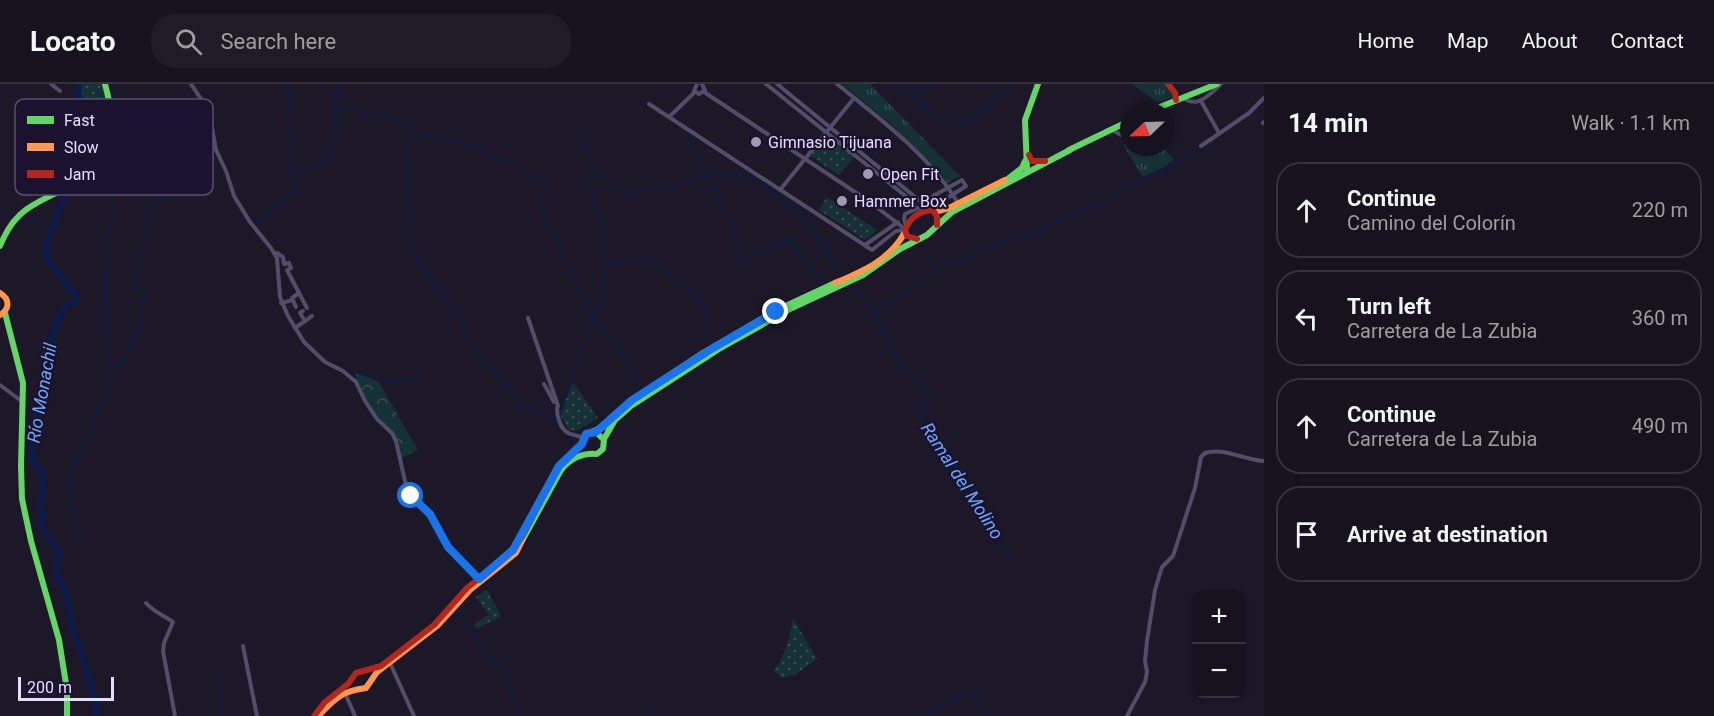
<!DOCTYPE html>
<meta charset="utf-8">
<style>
body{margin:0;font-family:Roboto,sans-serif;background:#1f1b27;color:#f1f3f6}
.controls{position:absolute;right:18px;bottom:18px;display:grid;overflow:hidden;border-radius:12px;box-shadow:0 2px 4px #0004}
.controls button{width:54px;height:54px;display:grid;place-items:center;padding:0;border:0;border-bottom:2px solid #35323c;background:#16121e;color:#f1f3f6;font:30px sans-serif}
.compass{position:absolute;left:1120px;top:18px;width:54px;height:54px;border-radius:50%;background:#16121e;box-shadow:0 2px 4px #0004;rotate:247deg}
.scale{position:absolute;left:18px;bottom:15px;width:96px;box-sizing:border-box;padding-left:6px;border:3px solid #e6deff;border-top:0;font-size:16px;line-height:21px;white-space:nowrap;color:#e6deff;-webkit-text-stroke:4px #1a122e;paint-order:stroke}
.stop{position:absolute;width:18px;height:18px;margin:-14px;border:4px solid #1a73e8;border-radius:50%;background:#fff}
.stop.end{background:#1a73e8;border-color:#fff;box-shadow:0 2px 6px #0008}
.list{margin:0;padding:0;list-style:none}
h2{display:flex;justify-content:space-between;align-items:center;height:78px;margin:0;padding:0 24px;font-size:26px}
h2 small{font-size:20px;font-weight:400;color:#9e9ea4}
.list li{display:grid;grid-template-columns:39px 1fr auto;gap:18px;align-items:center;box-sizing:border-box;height:96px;margin:0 12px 12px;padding:0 12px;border:2px solid #35323c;border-radius:24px}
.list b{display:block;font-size:22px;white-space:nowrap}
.list p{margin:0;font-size:20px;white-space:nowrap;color:#9e9ea4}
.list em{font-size:20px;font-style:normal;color:#9e9ea4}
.icon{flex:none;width:33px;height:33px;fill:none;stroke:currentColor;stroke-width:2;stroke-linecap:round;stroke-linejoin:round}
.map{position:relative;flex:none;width:1264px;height:632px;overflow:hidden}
header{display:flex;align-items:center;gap:36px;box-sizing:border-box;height:84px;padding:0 30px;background:#16121e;border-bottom:2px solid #35323c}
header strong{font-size:28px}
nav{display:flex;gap:33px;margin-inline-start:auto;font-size:21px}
.search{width:420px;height:54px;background:#1f1b27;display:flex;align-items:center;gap:15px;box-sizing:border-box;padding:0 21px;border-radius:24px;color:#9e9ea4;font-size:22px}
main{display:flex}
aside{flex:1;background:#16121e}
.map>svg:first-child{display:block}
.grass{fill:url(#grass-dots)}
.forest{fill:url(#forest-crowns)}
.park{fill:url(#park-tufts)}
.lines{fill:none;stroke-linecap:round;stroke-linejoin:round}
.stream{stroke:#0c1b4b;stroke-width:1.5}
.river{stroke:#0c1b4b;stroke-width:6}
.street{stroke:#524d68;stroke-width:4}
.fast{stroke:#63d668;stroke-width:6}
.slow{stroke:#ff974d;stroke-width:6}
.jam{stroke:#b3261e;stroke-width:6}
.route{stroke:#1a73e8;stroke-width:8}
.poi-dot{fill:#a099b4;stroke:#1a122e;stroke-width:2}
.labels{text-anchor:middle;stroke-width:4.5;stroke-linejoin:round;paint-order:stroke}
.poi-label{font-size:16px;fill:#e6deff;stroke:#1a122e;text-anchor:start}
.water-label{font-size:18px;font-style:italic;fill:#6ca9ff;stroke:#1a122e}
.key{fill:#1a122e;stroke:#574f6d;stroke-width:1.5}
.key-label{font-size:16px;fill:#e6deff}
</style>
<header>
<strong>Locato</strong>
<div class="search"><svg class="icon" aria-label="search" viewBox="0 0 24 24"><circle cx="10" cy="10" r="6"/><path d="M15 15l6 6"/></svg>Search here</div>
<nav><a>Home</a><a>Map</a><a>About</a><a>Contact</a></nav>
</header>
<main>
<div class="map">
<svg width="1264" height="632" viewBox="0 0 1264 632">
<defs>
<pattern id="grass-dots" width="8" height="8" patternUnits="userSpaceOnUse" patternTransform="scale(1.5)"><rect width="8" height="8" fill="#153136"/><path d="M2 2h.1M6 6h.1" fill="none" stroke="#374e54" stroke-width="1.8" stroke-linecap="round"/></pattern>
<pattern id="forest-crowns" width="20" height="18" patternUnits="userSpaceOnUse" patternTransform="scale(1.5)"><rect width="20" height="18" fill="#153136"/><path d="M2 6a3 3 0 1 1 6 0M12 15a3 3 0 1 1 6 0" fill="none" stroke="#374e54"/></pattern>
<pattern id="park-tufts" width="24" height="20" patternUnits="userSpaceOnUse" patternTransform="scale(1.5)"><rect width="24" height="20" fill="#153136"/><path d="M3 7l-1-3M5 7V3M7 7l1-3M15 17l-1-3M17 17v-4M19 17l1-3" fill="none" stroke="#374e54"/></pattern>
</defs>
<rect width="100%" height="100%" fill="#1d1828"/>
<g class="grass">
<path d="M76,0H102C112,46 111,78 65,104L78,70L75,45L77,23Z"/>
<polygon points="827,51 854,73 839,91 810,72"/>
<polygon points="827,113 877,146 865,156 819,126"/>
<polygon points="573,298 598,334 578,346 569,347 560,331"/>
<polygon points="487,506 501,532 493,537 490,533 492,537 477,545 474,540 489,531 476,513"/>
<path d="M793,534L817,575L796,590L782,594L773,586C785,576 791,548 793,534Z"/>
</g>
<path class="forest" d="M356,289L378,297L418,366L401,374C399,365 398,355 392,347C389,342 382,339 378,335C369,324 354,303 356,289Z"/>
<g class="park">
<polygon points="842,0 870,0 960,92 948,99 891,40"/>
<polygon points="1132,0 1165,0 1173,13 1158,19"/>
<polygon points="1129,57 1129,63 1163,63 1174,76 1162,84 1143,93 1123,61"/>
</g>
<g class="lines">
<g class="stream">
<polyline points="112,0 116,22"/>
<path d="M284,0C292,11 292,20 286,32"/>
<path d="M892,0C899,5 906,7 912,12C928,23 942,47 964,40L1014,0"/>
<polyline points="911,11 934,0"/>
<polyline points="335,24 358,26 405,38 407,45 405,97 408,111 412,147"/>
<polyline points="288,36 292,65 288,81 291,88"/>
<polyline points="574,43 583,54 594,84"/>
<polyline points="411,47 474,61 546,98"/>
<polyline points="689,50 695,69 706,90 754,93"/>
<polyline points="1203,64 1210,58"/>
<polyline points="596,86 597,89 624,109 680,100 703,92 706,93 724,125"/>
<path d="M762,97C773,109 783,115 794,125C814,144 828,169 843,193"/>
<polyline points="116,109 118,49 124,40 124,35 118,30"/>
<polyline points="542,111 547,104"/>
<polyline points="538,119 593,233 624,275 642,306"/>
<polyline points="157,120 184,80 186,77 199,75 212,63"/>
<polyline points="725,127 735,145 737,176 738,177 790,155 822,200"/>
<polyline points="0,129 15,133"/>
<polyline points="1070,131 1102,119 1129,101 1158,90 1186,72 1197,68"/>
<polyline points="21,134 41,138 52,144"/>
<path d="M253,140L296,108L291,89C310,82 336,77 336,53C336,45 334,36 334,28C333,19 337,9 338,0"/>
<polyline points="412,150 415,167"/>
<polyline points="416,170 420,184 440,207 456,230 477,269 516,313 517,321 524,325 531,321 556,337 559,341"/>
<polyline points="607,178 638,176 648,173 684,201 705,223 707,249 712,260"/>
<path d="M846,201C867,208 894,267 904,288"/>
<polyline points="873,230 946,180 979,170 1005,157 1037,148 1066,131"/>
<polyline points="111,285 121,281 132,262 134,248 142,236 141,225 147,213 134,203 148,145 146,124 156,121"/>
<polyline points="913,292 930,315 919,331 955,382 999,460 1010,472"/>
<path d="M355,294L356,288C376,296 399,300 421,292"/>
<polyline points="560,331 591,236 602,216 606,177 601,156 604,143 597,130 588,90"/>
<polyline points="569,351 574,358"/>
<polyline points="406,392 412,410"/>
<polyline points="434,433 446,455"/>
<polyline points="80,457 77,428 70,423 75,410 68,406 74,380 91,346 107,306 111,282 107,272 105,205 107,158 115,117"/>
<polyline points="450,462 473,486"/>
<polyline points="458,527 476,554 481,568 501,584 520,632"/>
<polyline points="220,590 221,632"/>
<polyline points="974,606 986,632"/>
<polyline points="651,624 656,632"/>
<polyline points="924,632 969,608"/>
</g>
<polyline class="river" points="78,0 82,59 79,79 64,113 45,164 46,172 70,205 75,208 77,217 68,221 61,227 51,253 32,356 31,372 43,392 43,408 39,419 44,448 59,467 56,483 57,495 65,506 74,551 79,561 95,618 96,632"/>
<g class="street">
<polyline points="51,0 60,7"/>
<polyline points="191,0 209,27 216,66 226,87 234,112 250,138 271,164 277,174 280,213 288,232 304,258 325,278 343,287 356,298 365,317 377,335 392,349 396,357 407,406 415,417 430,430 448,463 479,495"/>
<polyline points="697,0 694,7 699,10 705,6 702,0"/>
<polyline points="766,0 913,118 915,124"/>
<polyline points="777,0 931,126"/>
<path d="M837,0C879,34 930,72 958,119"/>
<polyline points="704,8 870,118 905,145"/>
<path d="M1183,14C1198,25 1210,10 1221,0"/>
<polyline points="1201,17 1219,49"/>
<polyline points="649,20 872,166 896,147 905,146"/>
<polyline points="669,33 695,8"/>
<polyline points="1263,39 1264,38"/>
<polyline points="1112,46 1121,51 1129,51"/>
<polyline points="1201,62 1249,29 1264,14"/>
<polyline points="780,106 854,14"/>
<polyline points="933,112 962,96 966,102 935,122 933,126"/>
<polyline points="906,141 904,135 905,130 918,124 925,127"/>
<polyline points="865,161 898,138"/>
<polyline points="275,170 277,169 283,173 284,180 289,179 291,184 287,186 299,209"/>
<polyline points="281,219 293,216"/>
<polyline points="296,223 292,214 299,209 307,224"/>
<polyline points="303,227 300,229 305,237"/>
<polyline points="528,234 558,322 557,324"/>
<polyline points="295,244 312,232"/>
<polyline points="544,300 554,318"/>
<polyline points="0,301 20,316 22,316"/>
<path d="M557,324C557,333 560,344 568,349C572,351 578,351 583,354"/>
<path d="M146,519C154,528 163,531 173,538L164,559L163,567L175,632"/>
<polyline points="243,562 257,632"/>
<polyline points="390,579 414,632"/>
<polyline points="345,609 355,632"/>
<path d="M1127,632L1145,598L1147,588L1145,577L1147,557L1155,506L1162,483L1173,472L1195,404L1201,373L1205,369C1225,363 1244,376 1264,377"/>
</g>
<g class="fast">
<polyline points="1150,27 1217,0"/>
<polyline points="1069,66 1129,37"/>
<polyline points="1027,85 1025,36 1038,0"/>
<polyline points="1009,94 1022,84 1025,77"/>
<path d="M0,162C6,147 14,134 27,125C63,100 109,99 112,41C113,28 108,13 105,0"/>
<polyline points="5,229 23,299 21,382 22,415 31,457 59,556 67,606 67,632"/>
<polyline points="591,348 604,343 633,315 703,269 777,226 835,199"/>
<polyline points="604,355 615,336 631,322 719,265 792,224 863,191 900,165 927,151 952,128 1070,66"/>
<path d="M523,455L561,386C570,375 583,368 597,370L603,365L604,356L596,348"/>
</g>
<g class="slow">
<polyline points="935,128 949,124 1005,96"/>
<path d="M835,199C863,187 890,176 905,148"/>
<path d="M0,209C10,215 10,225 0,231"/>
<path d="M318,632C335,615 341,607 366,604L377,588L438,541L470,506L516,469L523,455"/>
</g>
<g class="jam">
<polyline points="1168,0 1175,9 1176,16"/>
<polyline points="1029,71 1032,77 1045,77"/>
<path d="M917,155L907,152L905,146C910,133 919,127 933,126L937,133V141"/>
<polyline points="314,632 325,618 348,600 356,589 381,582 434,541 467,504 508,471 522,453 559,382 582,360 586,350 591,348"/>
</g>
</g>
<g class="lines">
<polyline class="route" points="411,412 430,430 448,463 479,495 513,466 559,382 582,360 586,350 596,348 632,316 713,264 776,228"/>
</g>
<g class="poi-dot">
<circle cx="756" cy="58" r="6"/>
<circle cx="868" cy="90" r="6"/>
<circle cx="842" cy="117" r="6"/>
</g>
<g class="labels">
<g class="poi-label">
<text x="768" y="64">Gimnasio Tijuana</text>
<text x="880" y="96">Open Fit</text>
<text x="854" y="123">Hammer Box</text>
</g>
<g class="water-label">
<text transform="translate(42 309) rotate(-80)" y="6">Río Monachil</text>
<text transform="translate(962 397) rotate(57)" y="6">Ramal del Molino</text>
</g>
</g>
<rect x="15" y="15" width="198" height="96" rx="9" class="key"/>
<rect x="27" y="32" width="27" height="8" fill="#63d668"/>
<rect x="27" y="59" width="27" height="8" fill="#ff974d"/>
<rect x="27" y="86" width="27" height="8" fill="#b3261e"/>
<g class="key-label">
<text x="64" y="42">Fast</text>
<text x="64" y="69">Slow</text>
<text x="64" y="96">Jam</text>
</g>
</svg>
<div class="controls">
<button>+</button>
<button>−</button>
</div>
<svg class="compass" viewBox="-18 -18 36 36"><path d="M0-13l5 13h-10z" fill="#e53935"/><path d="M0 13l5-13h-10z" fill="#9e9ea4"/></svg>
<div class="scale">200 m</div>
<div class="stop" style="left:411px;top:412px"></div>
<div class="stop end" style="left:776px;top:228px"></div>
</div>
<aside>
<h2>14 min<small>Walk · 1.1 km</small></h2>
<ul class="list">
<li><svg class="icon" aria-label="ahead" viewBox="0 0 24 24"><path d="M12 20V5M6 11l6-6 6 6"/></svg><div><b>Continue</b><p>Camino del Colorín</p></div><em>220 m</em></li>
<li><svg class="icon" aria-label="left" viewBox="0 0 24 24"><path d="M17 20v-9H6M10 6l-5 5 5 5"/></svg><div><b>Turn left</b><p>Carretera de La Zubia</p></div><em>360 m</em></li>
<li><svg class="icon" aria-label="ahead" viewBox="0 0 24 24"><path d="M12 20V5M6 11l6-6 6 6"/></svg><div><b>Continue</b><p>Carretera de La Zubia</p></div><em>490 m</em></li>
<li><svg class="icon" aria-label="arrive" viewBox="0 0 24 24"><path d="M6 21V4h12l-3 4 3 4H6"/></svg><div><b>Arrive at destination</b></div></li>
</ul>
</aside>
</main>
